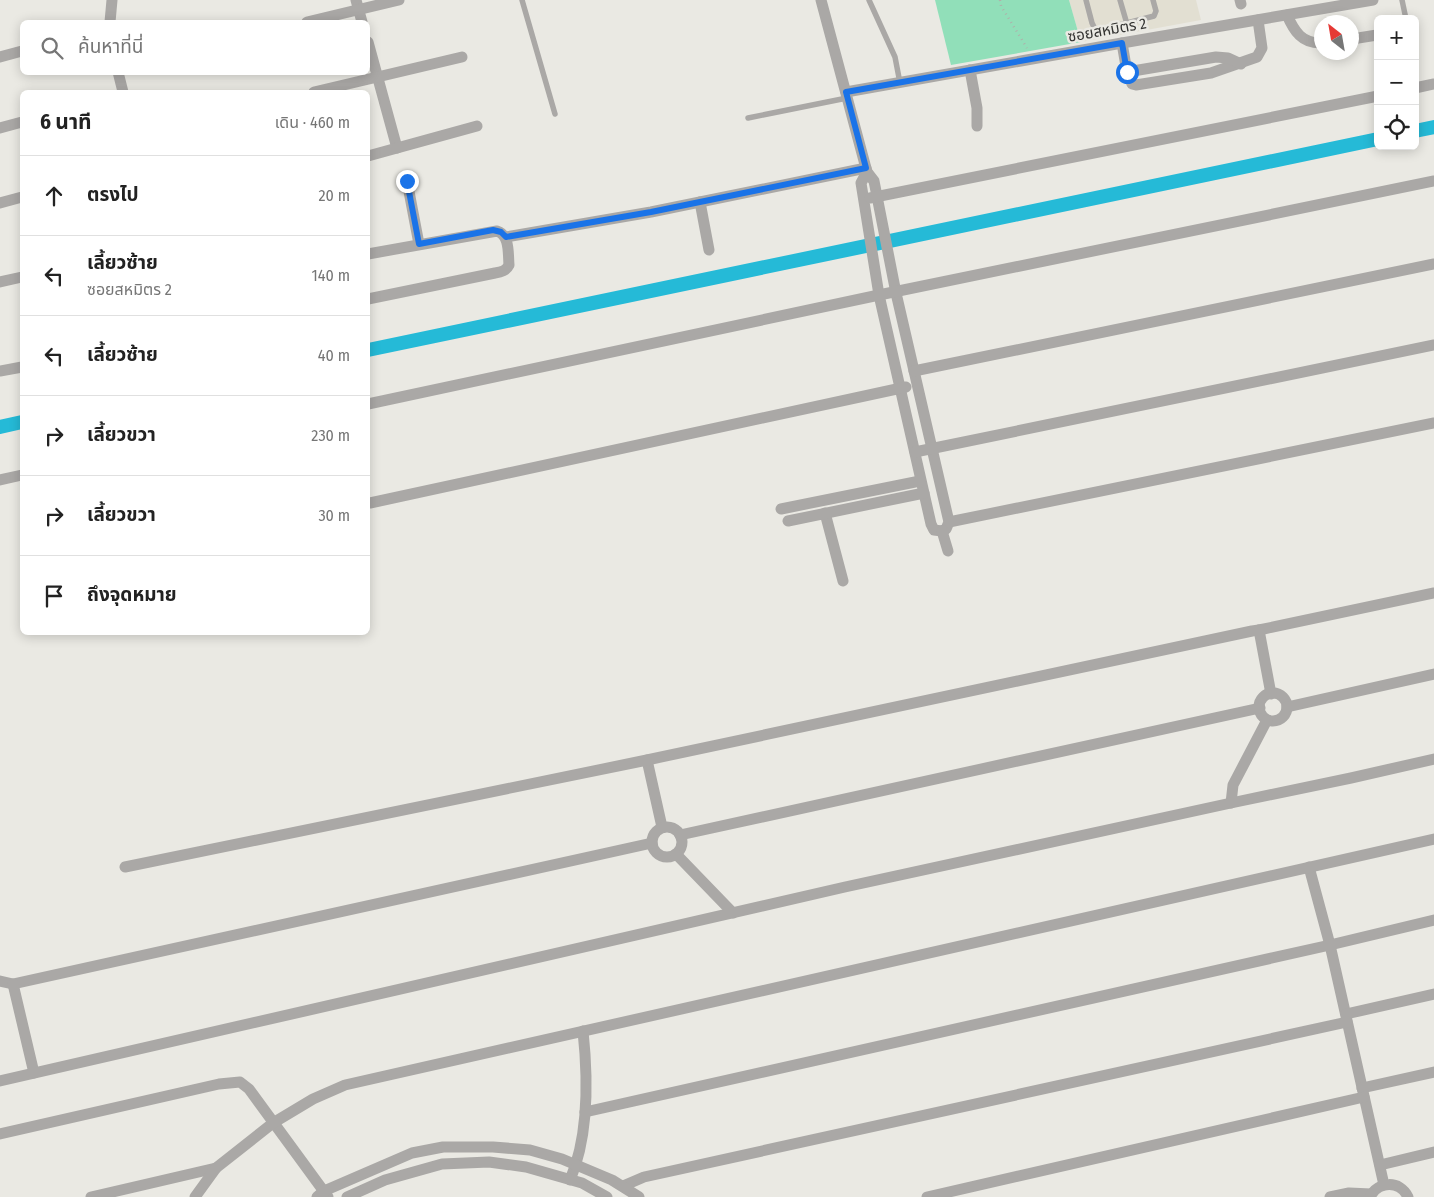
<!DOCTYPE html>
<html lang="th">
<meta charset="utf-8">
<style>
body{margin:0;font-family:"Fira Sans Condensed","Noto Sans Thai",sans-serif;background:#f6f6f6;color:#222}
.controls{position:absolute;right:15px;top:15px;display:grid;overflow:hidden;border-radius:8px;box-shadow:0 2px 12px #0003}
.controls button{width:45px;height:45px;display:grid;place-items:center;padding:0;border:0;border-bottom:1px solid #e0e0e0;background:#fff;color:#222;font:25px sans-serif}
.compass{position:absolute;left:1314px;top:15px;width:45px;height:45px;border-radius:50%;background:#fff;box-shadow:0 2px 12px #0003;rotate:329deg}
.stop{position:absolute;width:15px;height:15px;margin:-11px;border:4px solid #1a73e8;border-radius:50%;background:#fff}
.stop.end{background:#1a73e8;border-color:#fff;box-shadow:0 1px 5px #0008}
.list{margin:0;padding:0;list-style:none}
h2{display:flex;justify-content:space-between;align-items:center;height:65px;margin:0;padding:0 20px;font-size:21px}
h2 small{font-size:16px;font-weight:400;color:#767676}
.list li{display:grid;grid-template-columns:32px 1fr auto;gap:15px;align-items:center;box-sizing:border-box;height:80px;padding:0 20px;border-top:1px solid #e0e0e0}
.list b{display:block;font-size:19px;white-space:nowrap}
.list p{margin:0;font-size:16px;white-space:nowrap;color:#767676}
.list em{font-size:16px;font-style:normal;color:#767676}
.icon{flex:none;width:28px;height:28px;fill:none;stroke:currentColor;stroke-width:2;stroke-linecap:round;stroke-linejoin:round}
.map{position:relative;flex:none;width:1434px;height:1197px;overflow:hidden}
.search{position:absolute;background:#fff;box-shadow:0 2px 12px #0003;left:20px;top:20px;width:350px;height:55px;display:flex;align-items:center;gap:12px;box-sizing:border-box;padding:0 18px;border-radius:8px;color:#767676;font-size:19px}
.panel{position:absolute;background:#fff;box-shadow:0 2px 12px #0003;left:20px;top:90px;width:350px;height:545px;border-radius:8px}
.map>svg:first-child{display:block}
.built{fill:#e2dfd2}
.green{fill:#91dfb9}
.lines{fill:none;stroke-linecap:round;stroke-linejoin:round}
.canal{stroke:#25bad7;stroke-width:14}
.path{stroke:#b0afaa;stroke-width:2.5;stroke-dasharray:1 4;stroke-linecap:butt}
.lane{stroke:#aaa8a6;stroke-width:5.5}
.street{stroke:#aaa8a6;stroke-width:11}
.route{stroke:#1a73e8;stroke-width:6}
.labels{text-anchor:middle;stroke-width:5;stroke-linejoin:round;paint-order:stroke}
.street-label{font-size:15px;fill:#323230;stroke:#eae9e3}
</style>
<div class="map">
<svg width="1434" height="1197" viewBox="0 0 1434 1197">
<rect width="100%" height="100%" fill="#eae9e3"/>
<polygon class="built" points="1069,0 1196,0 1201,20 1081,42"/>
<polygon class="green" points="935,0 1069,0 1081,42 951,65"/>
<g class="lines">
<g class="canal">
<polyline points="1415,131 1434,127"/>
<polyline points="368,350 1378,139"/>
<polyline points="0,427 22,422"/>
</g>
<polyline class="path" points="1000,0 1001,6 1027,48"/>
<g class="lane">
<polyline points="522,0 555,114"/>
<polyline points="869,0 895,57 900,83"/>
<polyline points="1086,0 1092,23 1095,29 1100,30 1154,16 1156,11 1153,0"/>
<polyline points="1120,0 1127,24"/>
<polyline points="1402,0 1406,19"/>
<polyline points="748,118 847,98"/>
</g>
<g class="street">
<polyline points="356,0 362,22"/>
<polyline points="821,0 867,172"/>
<polyline points="1240,0 1241,4"/>
<path d="M1287,15C1294,31 1302,44 1322,43"/>
<polyline points="110,22 112,0"/>
<polyline points="307,22 399,0"/>
<polyline points="1352,39 1377,35"/>
<polyline points="368,42 397,148"/>
<polyline points="1122,43 1127,72 1132,84 1136,85 1211,73 1257,57 1262,48 1258,20"/>
<polyline points="0,57 22,51"/>
<polyline points="970,70 977,108 977,126"/>
<polyline points="118,72 123,92"/>
<polyline points="1127,72 1216,57 1228,58 1241,64"/>
<polyline points="1415,88 1434,84"/>
<polyline points="314,92 462,57"/>
<polyline points="846,92 1122,43 1373,0"/>
<polyline points="0,128 22,122"/>
<polyline points="368,156 477,126"/>
<polygon points="867,172 874,181 896,293 949,522 946,529 942,531 934,530 931,524 879,295 861,183"/>
<polyline points="407,181 419,244"/>
<polyline points="870,198 1378,96"/>
<polyline points="700,202 709,250"/>
<polyline points="0,203 22,197"/>
<polyline points="506,237 651,212 866,168"/>
<path d="M368,254L497,231C510,235 508,254 509,265C506,271 501,272 495,273L368,299"/>
<polyline points="0,282 22,277"/>
<polyline points="0,371 22,367"/>
<polyline points="914,371 1434,264"/>
<polyline points="368,404 879,295 1434,181"/>
<polyline points="915,452 1434,345"/>
<polyline points="0,480 22,475"/>
<polyline points="370,503 906,387"/>
<polyline points="781,509 920,481"/>
<polyline points="825,513 843,581"/>
<polyline points="788,521 924,493"/>
<polyline points="949,522 1434,423"/>
<polyline points="942,531 948,551"/>
<polyline points="1259,630 1434,593"/>
<circle cx="1273" cy="707" r="14"/>
<polyline points="1287,707 1434,674"/>
<polyline points="647,760 662,827"/>
<polyline points="1231,803 1233,785 1267,720"/>
<circle cx="667" cy="842" r="15"/>
<polyline points="680,835 1260,708"/>
<polyline points="676,854 733,913"/>
<polyline points="125,867 647,760 1252,631 1259,630 1271,694"/>
<polyline points="1309,867 1330,945 1384,1185"/>
<polyline points="0,981 13,984 652,843"/>
<polyline points="13,984 34,1073"/>
<polyline points="1346,1014 1434,994"/>
<polyline points="0,1081 845,887 1231,803 1351,778 1434,759"/>
<polyline points="1362,1088 1434,1072"/>
<polyline points="585,1112 1330,945 1434,920"/>
<polyline points="0,1134 219,1084 240,1082 249,1089 328,1197"/>
<polyline points="1380,1165 1434,1152"/>
<path d="M570,1180C589,1136 588,1078 583,1031"/>
<polyline points="623,1186 644,1177 1347,1022"/>
<polyline points="91,1197 216,1168"/>
<polyline points="195,1197 216,1168 273,1123 313,1099 345,1085 1434,839"/>
<polyline points="317,1197 324,1191 412,1153 443,1147 493,1147 530,1150 562,1159 612,1180 639,1197"/>
<polyline points="347,1197 385,1180 442,1164 489,1162 526,1167 582,1183 607,1197"/>
<polyline points="927,1197 1364,1097"/>
<polyline points="1330,1197 1349,1193 1371,1194"/>
<path d="M1370,1197C1378,1181 1400,1180 1408,1197"/>
</g>
</g>
<g class="lines">
<polyline class="route" points="407,181 419,244 493,230 501,232 506,237 651,212 866,168 846,92 1122,43 1127,72"/>
</g>
<g class="labels">
<g class="street-label">
<text transform="translate(1107 30) rotate(-10)" y="5">ซอยสหมิตร 2</text>
</g>
</g>
</svg>
<div class="controls">
<button>+</button>
<button>−</button>
<button><svg class="icon" aria-label="locate" viewBox="0 0 24 24"><circle cx="12" cy="12" r="6"/><path d="M12 2v4M12 18v4M2 12h4M18 12h4"/></svg></button>
</div>
<svg class="compass" viewBox="-18 -18 36 36"><path d="M0-13l5 13h-10z" fill="#e53935"/><path d="M0 13l5-13h-10z" fill="#767676"/></svg>
<div class="stop" style="left:1127px;top:72px"></div>
<div class="stop end" style="left:407px;top:181px"></div>
<div class="search"><svg class="icon" aria-label="search" viewBox="0 0 24 24"><circle cx="10" cy="10" r="6"/><path d="M15 15l6 6"/></svg>ค้นหาที่นี่</div>
<section class="panel">
<h2>6 นาที<small>เดิน · 460 m</small></h2>
<ul class="list">
<li><svg class="icon" aria-label="ahead" viewBox="0 0 24 24"><path d="M12 20V5M6 11l6-6 6 6"/></svg><div><b>ตรงไป</b></div><em>20 m</em></li>
<li><svg class="icon" aria-label="left" viewBox="0 0 24 24"><path d="M17 20v-9H6M10 6l-5 5 5 5"/></svg><div><b>เลี้ยวซ้าย</b><p>ซอยสหมิตร 2</p></div><em>140 m</em></li>
<li><svg class="icon" aria-label="left" viewBox="0 0 24 24"><path d="M17 20v-9H6M10 6l-5 5 5 5"/></svg><div><b>เลี้ยวซ้าย</b></div><em>40 m</em></li>
<li><svg class="icon" aria-label="right" viewBox="0 0 24 24"><path d="M7 20v-9h11M14 6l5 5-5 5"/></svg><div><b>เลี้ยวขวา</b></div><em>230 m</em></li>
<li><svg class="icon" aria-label="right" viewBox="0 0 24 24"><path d="M7 20v-9h11M14 6l5 5-5 5"/></svg><div><b>เลี้ยวขวา</b></div><em>30 m</em></li>
<li><svg class="icon" aria-label="arrive" viewBox="0 0 24 24"><path d="M6 21V4h12l-3 4 3 4H6"/></svg><div><b>ถึงจุดหมาย</b></div></li>
</ul>
</section>
</div>
